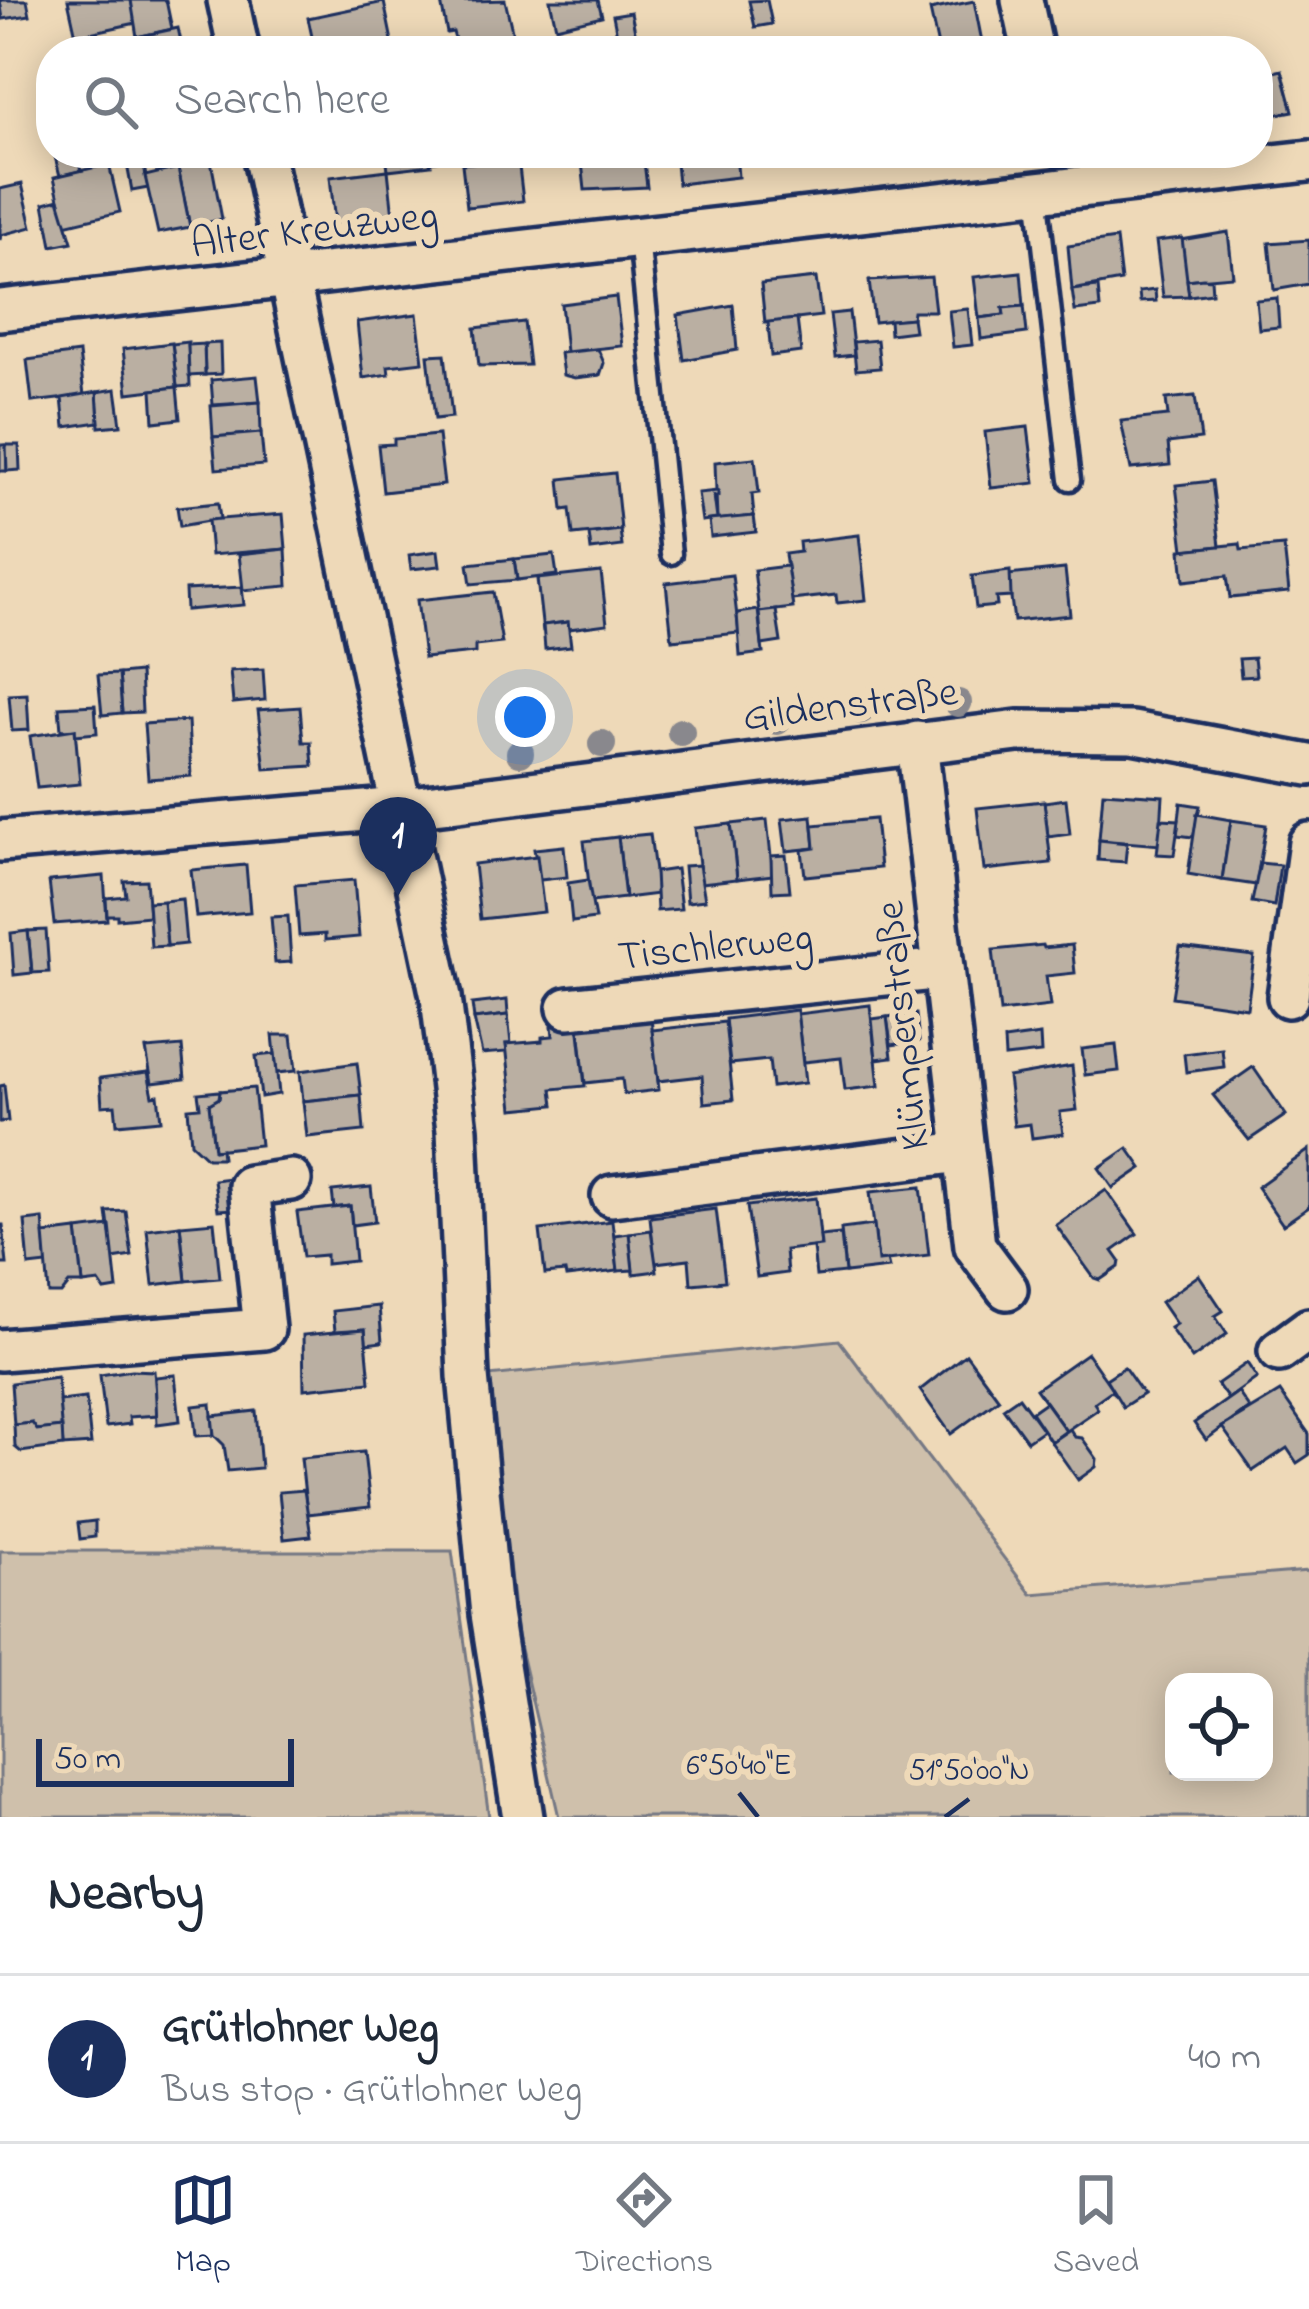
<!DOCTYPE html>
<meta charset="utf-8">
<style>
body{margin:0;font-family:"Indie Flower",sans-serif;background:#f2f2f3;color:#1f2937}
.controls{position:absolute;right:36px;bottom:36px;display:grid;overflow:hidden;border-radius:24px;box-shadow:0 6px 30px #0003}
.controls button{width:108px;height:108px;display:grid;place-items:center;padding:0;border:0;border-bottom:3px solid #e0e1e3;background:#fff;color:#1f2937;font:60px sans-serif}
.scale{position:absolute;left:36px;bottom:30px;width:258px;box-sizing:border-box;padding-left:12px;border:6px solid #1b2f5e;border-top:0;font-size:33px;line-height:42px;white-space:nowrap;color:#1b2f5e;-webkit-text-stroke:9px #eed9b8;paint-order:stroke}
.you{position:absolute;left:525px;top:717px;width:42px;height:42px;margin:-30px;border:9px solid #fff;border-radius:50%;background:#1a73e8;box-shadow:0 0 0 18px #1a73e833}
.badge{display:grid;place-items:center;width:78px;height:78px;border-radius:50%;background:#1b2f5e;color:#fff;font-size:39px;font-weight:700}
.pin{position:absolute;translate:-50% -99px;filter:drop-shadow(0 3px 6px #0008)}
.pin::after{content:'';position:absolute;top:63px;width:42px;height:36px;background:inherit;clip-path:polygon(0 0,100% 0,50% 100%)}
.list{margin:0;padding:0;list-style:none}
h2{display:flex;justify-content:space-between;align-items:center;height:156px;margin:0;padding:0 48px;font-size:51px}
h2 small{font-size:39px;font-weight:400;color:#747a83}
.list li{display:grid;grid-template-columns:78px 1fr auto;gap:36px;align-items:center;box-sizing:border-box;height:168px;padding:0 48px;border-top:3px solid #e0e1e3}
.list b{display:block;font-size:45px;white-space:nowrap}
.list p{margin:0;font-size:39px;white-space:nowrap;color:#747a83}
.list em{font-size:39px;font-style:normal;color:#747a83}
.icon{flex:none;width:66px;height:66px;fill:none;stroke:currentColor;stroke-width:2;stroke-linecap:round;stroke-linejoin:round}
.map{position:relative;flex:none;width:1309px;height:1817px;overflow:hidden}
.search{position:absolute;background:#fff;box-shadow:0 6px 30px #0003;left:36px;right:36px;top:36px;height:132px;display:flex;align-items:center;gap:30px;box-sizing:border-box;padding:0 42px;border-radius:48px;color:#747a83;font-size:45px}
.sheet{height:324px;background:#fff}
nav{display:flex;justify-content:space-around;align-items:center;box-sizing:border-box;height:168px;border-top:3px solid #e0e1e3;background:#fff;font-size:33px;color:#747a83}
nav a{display:grid;justify-items:center;gap:6px}
nav .on{color:#1b2f5e}
.map>svg:first-child{display:block}
.green{fill:#cfc0ab;stroke:#757884;stroke-width:3;fill-rule:evenodd}
.building{fill:#baafa2;stroke:#1b2f5e;stroke-width:3}
.lines{fill:none;stroke-linecap:round;stroke-linejoin:round}
.lane-casing{stroke:#1b2f5e;stroke-width:27}
.street-casing{stroke:#1b2f5e;stroke-width:48}
.lane{stroke:#eed9b8;stroke-width:18}
.street{stroke:#eed9b8;stroke-width:39}
.tree{fill:#89888d}
.ticks{fill:none;stroke:#1b2f5e;stroke-width:4.5}
.labels{text-anchor:middle;stroke-width:12;stroke-linejoin:round;paint-order:stroke}
.street-label{font-size:42px;fill:#1b2f5e;stroke:#eed9b8}
.ticks-label{font-size:30px;text-anchor:middle;fill:#1b2f5e;stroke:#eed9b8;stroke-width:12;stroke-linejoin:round;paint-order:stroke}
</style>
<div class="map">
<svg width="1309" height="1817" viewBox="0 0 1309 1817">
<rect width="100%" height="100%" fill="#eed9b8"/>
<filter id="ink" filterUnits="userSpaceOnUse"><feTurbulence type="fractalNoise" baseFrequency=".00833" numOctaves="2"/><feDisplacementMap in="SourceGraphic" scale="24" xChannelSelector="R" yChannelSelector="G"/><feConvolveMatrix kernelMatrix="1 2 1 2 8 2 1 2 1" color-interpolation-filters="sRGB"/></filter>
<g filter="url(#ink)">
<g class="green">
<path d="M839,1340L1031,1594L1309,1571V1817H559L517,1636L488,1376ZM1264,1682V1772H1174V1682Z"/>
<polygon points="0,1551 452,1551 489,1817 0,1817"/>
</g>
<g class="building">
<polygon points="0,0 27,0 30,15 3,19"/>
<polygon points="68,0 131,0 136,23 76,36"/>
<polygon points="131,0 166,0 172,29 137,37"/>
<polygon points="505,0 513,35 457,47 453,32 447,33 441,2"/>
<polygon points="550,0 598,0 602,16 556,27"/>
<polygon points="767,0 772,24 755,27 749,1"/>
<polygon points="974,1 983,47 939,51 930,10"/>
<polygon points="384,2 394,51 315,51 308,18"/>
<polygon points="631,12 638,46 620,50 613,15"/>
<polygon points="178,28 183,51 140,51 137,37"/>
<polygon points="1282,70 1293,111 1273,115 1265,74"/>
<polygon points="76,153 81,171 60,176 54,153"/>
<polygon points="188,153 217,153 218,161 191,166"/>
<polygon points="386,153 428,153 431,165 388,170"/>
<polygon points="428,153 459,153 460,157 430,162"/>
<polygon points="581,153 643,153 647,187 585,190"/>
<polygon points="675,153 736,153 738,177 678,184"/>
<polygon points="785,153 836,153 837,158 788,168"/>
<polygon points="518,158 523,201 467,207 462,164"/>
<polygon points="143,160 148,188 132,191 127,164"/>
<polygon points="211,161 222,219 190,227 178,168"/>
<polygon points="109,164 120,212 65,225 54,177"/>
<polygon points="178,168 190,227 158,233 145,176"/>
<polygon points="388,170 393,216 390,216 390,221 335,223 330,177"/>
<polygon points="22,184 32,227 1,235 0,240 0,189"/>
<polygon points="59,199 72,242 52,246 44,203"/>
<polygon points="1228,232 1233,276 1186,280 1181,240"/>
<polygon points="1182,238 1189,296 1163,297 1156,241"/>
<polygon points="1116,239 1121,281 1072,290 1068,246"/>
<polygon points="1309,240 1309,284 1274,290 1269,243"/>
<polygon points="1021,272 1024,306 1003,308 1004,315 979,318 974,277"/>
<polygon points="931,277 935,311 913,311 912,318 874,322 869,281"/>
<polygon points="816,278 821,316 765,323 761,284"/>
<polygon points="1203,278 1211,279 1212,293 1189,296 1187,280"/>
<polygon points="1098,287 1100,308 1075,311 1072,290"/>
<polygon points="1155,290 1156,301 1140,302 1139,292"/>
<polygon points="616,297 622,346 566,352 561,304"/>
<polygon points="1277,298 1279,327 1259,329 1256,300"/>
<polygon points="733,305 737,350 684,360 678,315"/>
<polygon points="1024,306 1027,333 981,339 979,318 1004,315 1003,308"/>
<polygon points="968,309 972,345 953,347 949,311"/>
<polygon points="849,312 854,355 835,357 830,314"/>
<polygon points="417,314 423,362 388,366 389,374 363,378 357,322"/>
<polygon points="912,318 914,331 890,334 889,320"/>
<polygon points="797,319 801,352 771,356 768,322"/>
<polygon points="524,322 529,365 479,366 475,328"/>
<polygon points="877,340 880,368 856,370 853,342"/>
<polygon points="188,342 190,386 177,387 172,344"/>
<polygon points="172,343 177,387 128,393 123,349"/>
<polygon points="220,343 221,374 205,375 204,344"/>
<polygon points="204,344 205,375 189,376 188,345"/>
<polygon points="598,349 604,363 600,375 575,378 563,375 560,353"/>
<polygon points="79,353 84,396 32,402 27,360"/>
<polygon points="445,354 452,417 435,419 428,355"/>
<polygon points="257,376 260,402 213,405 211,380"/>
<polygon points="177,387 180,419 154,422 152,390"/>
<polygon points="116,389 121,425 99,427 97,392"/>
<polygon points="97,392 99,422 65,427 62,398"/>
<polygon points="1195,396 1201,439 1168,443 1170,465 1131,469 1121,421 1168,416 1166,399"/>
<polygon points="260,402 261,433 213,437 211,406"/>
<polygon points="1028,427 1035,483 991,488 985,432"/>
<polygon points="261,433 264,465 216,469 213,437"/>
<polygon points="438,435 444,485 383,492 378,445 394,444 394,439"/>
<polygon points="0,445 6,445 7,471 0,471"/>
<polygon points="6,445 19,445 20,470 7,471"/>
<polygon points="755,458 759,493 752,494 754,516 717,520 715,462"/>
<polygon points="615,473 621,530 573,535 570,509 563,510 560,479"/>
<polygon points="1212,481 1220,546 1184,550 1176,485"/>
<polygon points="718,491 718,496 714,496 717,519 702,521 698,493"/>
<polygon points="218,503 220,519 180,526 177,507"/>
<polygon points="283,514 286,549 211,555 208,520"/>
<polygon points="754,516 756,532 711,537 709,520"/>
<polygon points="620,530 622,546 591,550 589,534"/>
<polygon points="859,535 866,600 837,603 836,595 791,600 785,554 800,552 799,542"/>
<polygon points="1240,544 1241,550 1284,546 1289,592 1230,598 1227,576 1184,581 1181,550"/>
<polygon points="286,549 288,586 243,590 239,554"/>
<polygon points="438,551 440,566 411,569 409,555"/>
<polygon points="554,555 557,575 517,580 514,559"/>
<polygon points="514,559 517,580 471,584 468,564"/>
<polygon points="787,566 793,608 759,612 754,570"/>
<polygon points="1065,569 1070,615 1014,621 1008,575"/>
<polygon points="1010,571 1011,597 996,598 997,606 976,608 972,576"/>
<polygon points="601,572 607,624 569,629 568,622 543,625 543,632 537,579"/>
<polygon points="732,575 739,633 672,640 666,583"/>
<polygon points="242,587 244,605 186,610 185,590"/>
<polygon points="493,592 502,643 475,646 475,653 424,658 417,600"/>
<polygon points="758,610 763,653 740,656 737,613"/>
<polygon points="776,610 781,642 762,645 759,612"/>
<polygon points="568,622 571,646 545,649 543,625"/>
<polygon points="1254,658 1256,676 1241,677 1239,659"/>
<polygon points="263,669 265,700 233,703 230,671"/>
<polygon points="140,672 142,712 122,713 119,674"/>
<polygon points="119,674 122,713 102,715 98,675"/>
<polygon points="27,694 29,730 12,731 9,695"/>
<polygon points="95,705 97,733 75,735 75,729 61,730 59,707"/>
<polygon points="300,707 303,742 311,742 313,766 265,769 258,710"/>
<polygon points="188,721 191,776 148,779 144,724"/>
<polygon points="75,729 80,784 37,788 30,736"/>
<polygon points="1103,792 1163,796 1160,845 1099,840"/>
<polygon points="1066,799 1070,834 1048,837 1044,802"/>
<polygon points="1044,801 1051,863 984,870 977,808"/>
<polygon points="1181,803 1200,806 1193,837 1177,835"/>
<polygon points="1197,814 1231,820 1222,880 1188,874"/>
<polygon points="812,816 815,848 786,851 782,819"/>
<polygon points="875,819 880,868 805,876 802,850 815,848 813,825"/>
<polygon points="1161,819 1179,820 1174,855 1157,854"/>
<polygon points="767,820 773,875 737,879 731,824"/>
<polygon points="1231,820 1266,825 1256,885 1222,880"/>
<polygon points="731,824 737,879 701,883 695,828"/>
<polygon points="650,834 658,894 625,898 618,837"/>
<polygon points="618,837 625,898 591,902 584,841"/>
<polygon points="1099,840 1127,843 1125,862 1098,860"/>
<polygon points="564,846 567,877 540,880 534,849"/>
<polygon points="786,855 790,891 772,892 771,856"/>
<polygon points="537,856 544,912 480,919 474,864"/>
<polygon points="1260,863 1280,865 1274,906 1252,902"/>
<polygon points="246,865 250,912 196,917 191,870"/>
<polygon points="699,865 705,900 687,902 684,866"/>
<polygon points="676,869 681,909 657,911 655,872"/>
<polygon points="104,876 107,920 54,924 49,881"/>
<polygon points="146,880 149,916 117,919 117,915 107,915 106,898 126,896 124,881"/>
<polygon points="354,880 359,937 325,940 325,934 299,936 295,885"/>
<polygon points="588,880 595,919 572,922 568,883"/>
<polygon points="182,899 186,944 167,946 163,901"/>
<polygon points="163,901 167,946 151,947 148,902"/>
<polygon points="288,916 291,962 275,963 271,917"/>
<polygon points="46,930 49,972 32,973 28,931"/>
<polygon points="28,931 32,973 14,975 11,933"/>
<polygon points="1043,945 1044,948 1072,945 1075,973 1046,976 1050,1006 1000,1012 993,950"/>
<polygon points="1180,947 1254,956 1247,1008 1172,997"/>
<polygon points="507,1000 508,1015 474,1019 472,1004"/>
<polygon points="870,1005 879,1086 845,1090 841,1058 803,1062 797,1014"/>
<polygon points="797,1010 805,1083 772,1087 769,1060 730,1064 725,1019"/>
<polygon points="916,1014 919,1041 906,1043 902,1015"/>
<polygon points="508,1015 511,1044 506,1044 507,1052 482,1054 474,1019"/>
<polygon points="902,1015 906,1043 891,1045 887,1017"/>
<polygon points="887,1017 892,1057 876,1059 872,1019"/>
<polygon points="651,1018 659,1090 624,1094 622,1079 585,1083 579,1028"/>
<polygon points="725,1022 733,1100 704,1103 702,1076 658,1081 652,1030"/>
<polygon points="578,1023 585,1086 552,1089 554,1105 513,1109 506,1044 542,1041 542,1037 553,1036 552,1026"/>
<polygon points="273,1035 292,1035 296,1071 277,1073"/>
<polygon points="1040,1035 1041,1053 1005,1057 1004,1040"/>
<polygon points="1116,1045 1119,1071 1085,1075 1082,1049"/>
<polygon points="182,1046 185,1079 152,1083 146,1049"/>
<polygon points="1222,1049 1224,1067 1186,1072 1184,1054"/>
<polygon points="275,1054 279,1094 261,1097 256,1056"/>
<polygon points="357,1063 361,1095 303,1101 300,1071"/>
<polygon points="1072,1066 1077,1110 1060,1112 1063,1134 1032,1138 1030,1124 1014,1126 1008,1077"/>
<polygon points="1253,1067 1286,1115 1249,1140 1213,1095"/>
<polygon points="148,1072 153,1096 158,1095 161,1120 117,1124 115,1105 102,1106 100,1078"/>
<polygon points="4,1085 8,1121 0,1122 0,1086"/>
<polygon points="254,1088 260,1145 214,1150 209,1104 219,1098 220,1091"/>
<polygon points="220,1091 219,1098 209,1104 214,1150 221,1149 222,1158 207,1158 191,1143 188,1108 200,1107 198,1093"/>
<polygon points="361,1095 364,1131 307,1137 303,1101"/>
<polygon points="1128,1148 1142,1168 1113,1188 1099,1168"/>
<polygon points="1309,1150 1309,1207 1283,1225 1257,1187"/>
<polygon points="230,1178 234,1209 218,1210 214,1180"/>
<polygon points="371,1187 375,1222 352,1225 350,1206 334,1208 332,1191"/>
<polygon points="921,1187 929,1255 878,1261 870,1192"/>
<polygon points="1106,1190 1137,1234 1113,1251 1120,1261 1119,1267 1100,1280 1094,1278 1056,1225"/>
<polygon points="816,1198 821,1246 785,1250 787,1273 757,1277 747,1206"/>
<polygon points="350,1206 355,1261 326,1264 326,1255 303,1257 297,1212"/>
<polygon points="716,1209 725,1281 691,1284 689,1259 655,1263 650,1217"/>
<polygon points="126,1211 132,1256 113,1259 107,1212"/>
<polygon points="43,1219 47,1264 29,1266 25,1221"/>
<polygon points="612,1221 618,1271 566,1277 565,1272 545,1274 540,1230"/>
<polygon points="214,1222 220,1278 186,1281 180,1225"/>
<polygon points="0,1225 3,1225 7,1264 0,1264"/>
<polygon points="180,1225 186,1281 153,1285 147,1229"/>
<polygon points="874,1225 878,1261 887,1260 889,1268 845,1273 841,1229"/>
<polygon points="110,1226 117,1289 105,1291 99,1282 83,1284 77,1230"/>
<polygon points="77,1230 83,1284 69,1284 61,1294 49,1294 44,1234"/>
<polygon points="651,1230 657,1271 633,1274 629,1233"/>
<polygon points="629,1233 633,1270 618,1271 614,1235"/>
<polygon points="841,1234 845,1273 816,1276 813,1247 821,1246 820,1236"/>
<polygon points="1199,1275 1223,1311 1215,1316 1227,1334 1192,1359 1170,1328 1176,1324 1161,1302"/>
<polygon points="379,1306 382,1342 366,1344 365,1329 335,1331 333,1311"/>
<polygon points="365,1329 370,1382 304,1389 303,1335"/>
<polygon points="1087,1353 1117,1396 1111,1391 1094,1403 1098,1409 1066,1431 1036,1389"/>
<polygon points="966,1354 999,1399 951,1434 920,1390"/>
<polygon points="1247,1363 1257,1378 1228,1399 1217,1384"/>
<polygon points="1124,1367 1143,1394 1123,1407 1106,1379"/>
<polygon points="132,1370 154,1371 158,1415 129,1417 130,1424 106,1427 100,1375"/>
<polygon points="175,1375 180,1421 157,1424 155,1377"/>
<polygon points="57,1377 62,1427 37,1430 32,1423 14,1425 11,1383"/>
<polygon points="1238,1392 1249,1408 1206,1440 1194,1423"/>
<polygon points="1280,1392 1309,1434 1309,1455 1297,1463 1287,1448 1253,1471 1222,1427"/>
<polygon points="1019,1397 1043,1430 1027,1441 1003,1408"/>
<polygon points="86,1398 91,1444 63,1446 59,1401"/>
<polygon points="1045,1402 1066,1431 1051,1442 1031,1412"/>
<polygon points="211,1404 214,1435 196,1436 193,1406"/>
<polygon points="256,1411 261,1468 228,1471 224,1445 214,1435 212,1416"/>
<polygon points="32,1423 37,1430 62,1427 63,1446 21,1452 15,1447 14,1425"/>
<polygon points="1070,1429 1075,1437 1082,1438 1097,1459 1096,1467 1078,1480 1051,1442"/>
<polygon points="364,1452 370,1507 307,1514 301,1458"/>
<polygon points="304,1490 311,1536 284,1539 279,1492"/>
<polygon points="95,1521 95,1537 80,1539 78,1523"/>
</g>
<g class="lines">
<defs>
<g id="lane">
<polyline points="1037,192 1070,480"/>
<polyline points="639,238 671,554"/>
</g>
<g id="street">
<polyline points="228,0 239,51"/>
<polyline points="1022,0 1033,51"/>
<polyline points="263,153 441,997 457,1130 468,1376 491,1614 523,1817"/>
<polyline points="0,310 1309,161"/>
<polyline points="917,742 975,1246 1007,1289"/>
<polyline points="0,841 402,808 1018,731 1132,732 1309,765"/>
<polyline points="1288,997 1309,843"/>
<polyline points="568,1008 943,969"/>
<polyline points="612,1196 962,1152"/>
<polyline points="0,1350 264,1329 249,1186 291,1180"/>
<polyline points="1279,1351 1309,1329"/>
</g>
</defs>
<use href="#lane" class="lane-casing"/>
<use href="#street" class="street-casing"/>
<use href="#lane" class="lane"/>
<use href="#street" class="street"/>
</g>
<g class="tree">
<circle cx="958" cy="703" r="14"/>
<circle cx="861" cy="710" r="14"/>
<circle cx="777" cy="721" r="14"/>
<circle cx="681" cy="732" r="14"/>
<circle cx="602" cy="744" r="14"/>
<circle cx="520" cy="753" r="14"/>
</g>
</g>
<path class="ticks" d="M739,1793L758,1817M945,1817L969,1799"/>
<g class="labels">
<g class="street-label">
<text transform="translate(314 227) rotate(-7)" y="15">Alter Kreuzweg</text>
<text transform="translate(850 702) rotate(-7)" y="15">Gildenstraße</text>
<text transform="translate(715 944) rotate(-6)" y="15">Tischlerweg</text>
<text transform="translate(900 1026) rotate(-96)" y="15">Klümperstraße</text>
</g>
</g>
<g class="ticks-label">
<text x="739" y="1774">6°50'40"E</text>
<text x="969" y="1779">51°50'00"N</text>
</g>
</svg>
<div class="controls">
<button><svg class="icon" aria-label="locate" viewBox="0 0 24 24"><circle cx="12" cy="12" r="6"/><path d="M12 2v4M12 18v4M2 12h4M18 12h4"/></svg></button>
</div>
<div class="scale">50 m</div>
<div class="you"></div>
<div class="pin badge" style="left:398px;top:896px">1</div>
<div class="search"><svg class="icon" aria-label="search" viewBox="0 0 24 24"><circle cx="10" cy="10" r="6"/><path d="M15 15l6 6"/></svg>Search here</div>
</div>
<section class="sheet">
<h2>Nearby<small></small></h2>
<ul class="list">
<li><span class="badge">1</span><div><b>Grütlohner Weg</b><p>Bus stop · Grütlohner Weg</p></div><em>40 m</em></li>
</ul>
</section>
<nav>
<a class="on"><svg class="icon" aria-label="map" viewBox="0 0 24 24"><path d="M3 6l6-2 6 2 6-2v14l-6 2-6-2-6 2zM9 4v14M15 6v14"/></svg>Map</a>
<a><svg class="icon" aria-label="directions" viewBox="0 0 24 24"><path d="M12 3l9 9-9 9-9-9zM9 14v-3h6M13 9l2 2-2 2"/></svg>Directions</a>
<a><svg class="icon" aria-label="saved" viewBox="0 0 24 24"><path d="M7 4h10v16l-5-4-5 4z"/></svg>Saved</a>
</nav>
